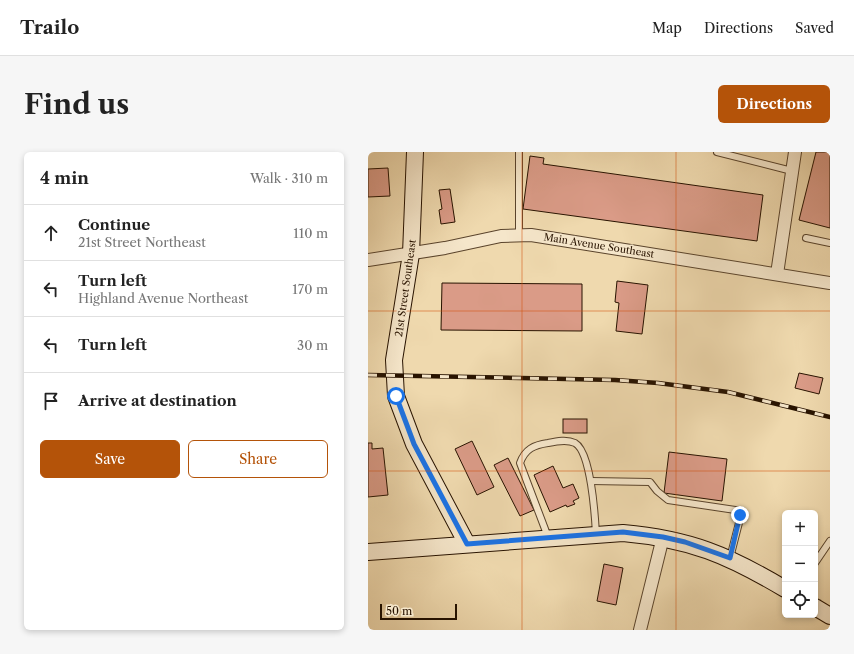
<!DOCTYPE html>
<meta charset="utf-8">
<style>
body{margin:0;font-family:"Libre Caslon Text",serif;background:#f6f6f6;color:#222}
.controls{position:absolute;right:12px;bottom:12px;display:grid;overflow:hidden;border-radius:6px;box-shadow:0 2px 6px #0003}
.controls button{width:36px;height:36px;display:grid;place-items:center;padding:0;border:0;border-bottom:1px solid #e0e0e0;background:#fff;color:#222;font:20px sans-serif}
.scale{position:absolute;left:12px;bottom:10px;width:77px;box-sizing:border-box;padding-left:4px;border:2px solid #281300;border-top:0;font-size:11px;line-height:14px;white-space:nowrap;color:#281300;-webkit-text-stroke:3px #f5e6ca;paint-order:stroke}
.stop{position:absolute;width:12px;height:12px;margin:-9px;border:3px solid #1a73e8;border-radius:50%;background:#fff}
.stop.end{background:#1a73e8;border-color:#fff;box-shadow:0 1px 4px #0008}
.list{margin:0;padding:0;list-style:none}
h2{display:flex;justify-content:space-between;align-items:center;height:52px;margin:0;padding:0 16px;font-size:17px}
h2 small{font-size:13px;font-weight:400;color:#767676}
.list li{display:grid;grid-template-columns:26px 1fr auto;gap:12px;align-items:center;box-sizing:border-box;height:56px;padding:0 16px;border-top:1px solid #e0e0e0}
.list b{display:block;font-size:15px;white-space:nowrap}
.list p{margin:0;font-size:13px;white-space:nowrap;color:#767676}
.list em{font-size:13px;font-style:normal;color:#767676}
.actions{display:flex;gap:8px;padding:12px 16px}
.actions a{flex:1;padding:9px 0;border:1px solid #b45309;border-radius:6px;text-align:center;font-size:14px;color:#b45309}
.actions .main{background:#b45309;color:#fff}
.icon{flex:none;width:22px;height:22px;fill:none;stroke:currentColor;stroke-width:2;stroke-linecap:round;stroke-linejoin:round}
.map{position:relative;flex:none;width:462px;height:478px;overflow:hidden;border-radius:6px}
header{display:flex;align-items:center;gap:24px;box-sizing:border-box;height:56px;padding:0 20px;background:#fff;border-bottom:1px solid #e0e0e0}
header strong{font-size:19px}
nav{display:flex;gap:22px;margin-inline-start:auto;font-size:14px}
.intro{display:flex;align-items:center;justify-content:space-between;box-sizing:border-box;height:96px;padding:0 24px}
h1{margin:0;font-size:28px}
.button{padding:10px 18px;border-radius:6px;background:#b45309;color:#fff;font-size:14px;font-weight:700}
main{display:flex;gap:24px;padding:0 24px}
aside{flex:1;background:#fff;border-radius:6px;box-shadow:0 2px 6px #0003}
.map>svg:first-child{display:block}
.building{fill:#da9b87;stroke:#281300}
.lines{fill:none;stroke-linecap:round;stroke-linejoin:round}
.lane-casing{stroke:#5a442c;stroke-width:8}
.street-casing{stroke:#5a442c;stroke-width:14}
.secondary-casing{stroke:#281300;stroke-width:18}
.lane{stroke:#f5e6ca;stroke-width:6}
.street{stroke:#f5e6ca;stroke-width:12}
.secondary{stroke:#f5e6ca;stroke-width:16}
.rail-casing{stroke:#281300;stroke-width:4.5}
.rail{stroke:#f5e6ca;stroke-width:3;stroke-dasharray:9;stroke-linecap:butt}
.route{stroke:#1a73e8;stroke-width:5}
.grid{fill:none;stroke:#d5520b;stroke-width:1;stroke-opacity:0.55}
.labels{text-anchor:middle;stroke-width:3;stroke-linejoin:round;paint-order:stroke}
.street-label{font-size:10px;fill:#281300;stroke:#f5e6ca}
</style>
<header>
<strong>Trailo</strong>
<nav><a>Map</a><a>Directions</a><a>Saved</a></nav>
</header>
<div class="intro"><h1>Find us</h1><a class="button">Directions</a></div>
<main>
<aside>
<h2>4 min<small>Walk · 310 m</small></h2>
<ul class="list">
<li><svg class="icon" aria-label="ahead" viewBox="0 0 24 24"><path d="M12 20V5M6 11l6-6 6 6"/></svg><div><b>Continue</b><p>21st Street Northeast</p></div><em>110 m</em></li>
<li><svg class="icon" aria-label="left" viewBox="0 0 24 24"><path d="M17 20v-9H6M10 6l-5 5 5 5"/></svg><div><b>Turn left</b><p>Highland Avenue Northeast</p></div><em>170 m</em></li>
<li><svg class="icon" aria-label="left" viewBox="0 0 24 24"><path d="M17 20v-9H6M10 6l-5 5 5 5"/></svg><div><b>Turn left</b></div><em>30 m</em></li>
<li><svg class="icon" aria-label="arrive" viewBox="0 0 24 24"><path d="M6 21V4h12l-3 4 3 4H6"/></svg><div><b>Arrive at destination</b></div></li>
</ul>
<div class="actions"><a class="main">Save</a><a>Share</a></div>
</aside>
<div class="map">
<svg width="462" height="478" viewBox="0 0 462 478">
<rect width="100%" height="100%" fill="#efd9ae"/>
<filter id="stains"><feTurbulence type="fractalNoise" baseFrequency=".005" numOctaves="4"/><feColorMatrix values="0 0 0 0 .2 0 0 0 0 .09 0 0 0 0 .02 0 0 0 .5 -.17"/></filter>
<radialGradient id="worn" r=".72"><stop offset=".6" stop-color="#630" stop-opacity="0"/><stop offset="1" stop-color="#630" stop-opacity=".3"/></radialGradient>
<g class="building">
<polygon points="448,0 462,0 462,76 431,68"/>
<polygon points="162,4 176,6 175,12 395,43 389,89 155,57"/>
<polygon points="20,16 22,44 0,45 0,17"/>
<polygon points="82,37 87,70 73,72 71,58 74,57 71,38"/>
<polygon points="249,129 280,133 274,182 248,179 251,151 247,150"/>
<polygon points="74,131 214,132 214,179 73,178"/>
<polygon points="431,221 455,226 451,242 427,236"/>
<rect x="195" y="267" width="24" height="14"/>
<polygon points="104,289 126,335 109,343 87,297"/>
<polygon points="0,291 4,291 4,297 15,296 20,343 0,345"/>
<polygon points="301,300 359,307 354,349 296,341"/>
<polygon points="140,306 166,358 152,364 126,313"/>
<polygon points="185,314 195,336 205,332 211,346 205,349 207,352 199,355 198,353 182,360 166,323"/>
<polygon points="236,412 255,416 248,453 229,449"/>
</g>
<g class="lines">
<defs>
<g id="lane">
<polyline points="151,0 151,83"/>
<polyline points="349,0 424,19"/>
<polyline points="438,86 462,91"/>
<polyline points="223,329 282,330 289,339 300,348 374,359 362,406"/>
<path d="M180,385L152,311C157,297 166,293 180,291C189,289 199,287 207,291C223,300 227,364 228,382"/>
<polyline points="447,411 462,389"/>
</g>
<g id="street">
<polyline points="0,108 77,96 133,84 163,83 462,131"/>
<polyline points="409,122 427,0"/>
<polyline points="272,478 295,385"/>
</g>
<g id="secondary">
<polyline points="47,0 43,102 26,208 28,244 46,292 99,392"/>
<path d="M0,400L255,381C322,387 360,403 417,437"/>
<polyline points="447,455 462,464"/>
</g>
</defs>
<use href="#lane" class="lane-casing"/>
<use href="#street" class="street-casing"/>
<use href="#secondary" class="secondary-casing"/>
<use href="#lane" class="lane"/>
<use href="#street" class="street"/>
<use href="#secondary" class="secondary"/>
<defs>
<polyline id="rail" points="0,223 247,228 290,231 360,240 462,265"/>
</defs>
<use href="#rail" class="rail-casing"/>
<use href="#rail" class="rail"/>
</g>
<g class="lines">
<polyline class="route" points="28,244 46,292 99,392 255,380 295,385 317,390 362,406 372,363"/>
</g>
<path class="grid" d="M154,0V478M308,0V478M0,159H462M0,319H462"/>
<g class="labels">
<g class="street-label">
<text transform="translate(231 93) rotate(9)" y="4">Main Avenue Southeast</text>
<text transform="translate(37 136) rotate(-82)" y="4">21st Street Southeast</text>
</g>
</g>
<rect width="100%" height="100%" filter="url(#stains)"/>
<rect width="100%" height="100%" fill="url(#worn)"/>
</svg>
<div class="controls">
<button>+</button>
<button>−</button>
<button><svg class="icon" aria-label="locate" viewBox="0 0 24 24"><circle cx="12" cy="12" r="6"/><path d="M12 2v4M12 18v4M2 12h4M18 12h4"/></svg></button>
</div>
<div class="scale">50 m</div>
<div class="stop" style="left:28px;top:244px"></div>
<div class="stop end" style="left:372px;top:363px"></div>
</div>
</main>
